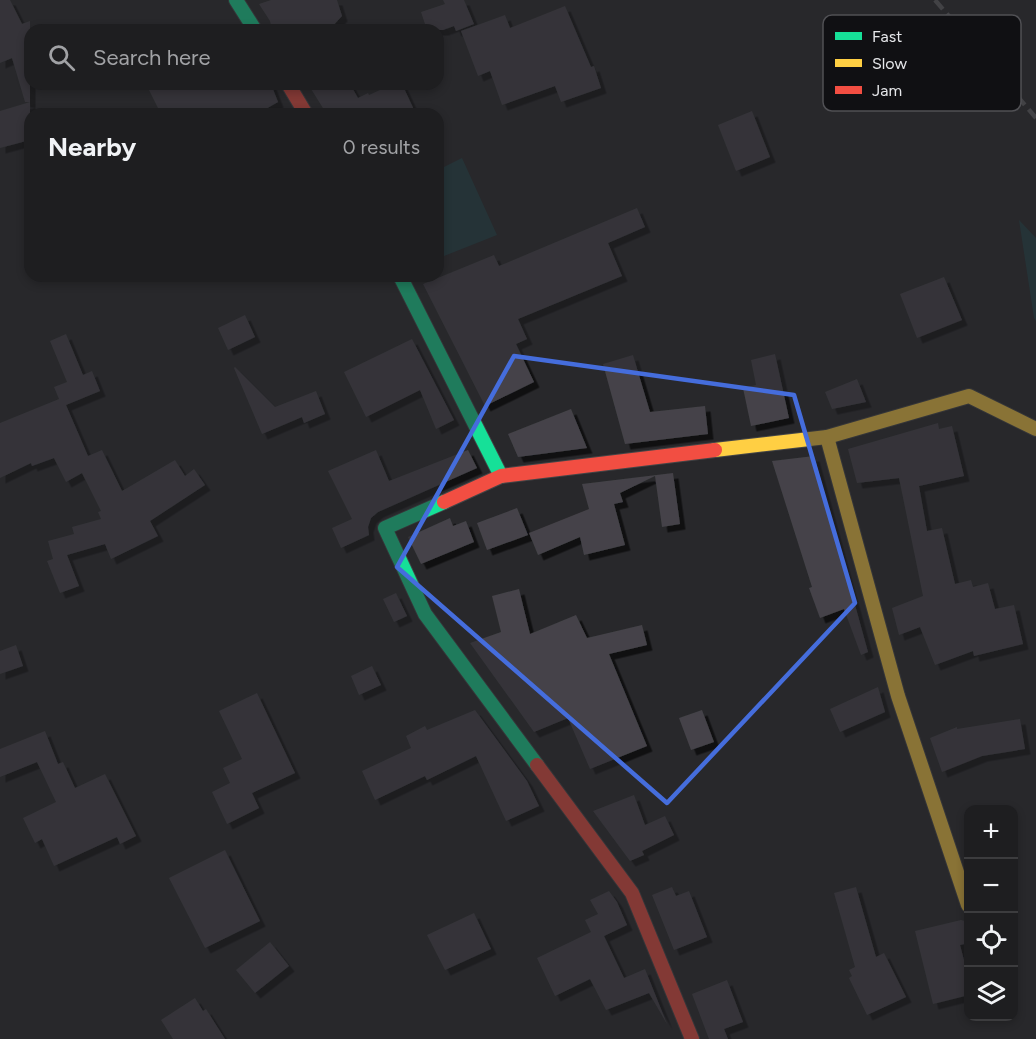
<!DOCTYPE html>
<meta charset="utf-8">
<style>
body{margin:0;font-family:Figtree,sans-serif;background:#2b2b2d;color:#f1f3f6}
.controls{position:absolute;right:18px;bottom:18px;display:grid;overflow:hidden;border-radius:12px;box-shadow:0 3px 9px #0003}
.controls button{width:54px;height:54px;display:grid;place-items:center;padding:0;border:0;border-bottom:2px solid #3c3c3e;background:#1e1e20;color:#f1f3f6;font:30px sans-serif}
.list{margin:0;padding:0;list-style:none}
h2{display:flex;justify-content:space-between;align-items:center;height:78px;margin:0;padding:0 24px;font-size:26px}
h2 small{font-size:20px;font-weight:400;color:#a1a2a5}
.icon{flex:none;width:33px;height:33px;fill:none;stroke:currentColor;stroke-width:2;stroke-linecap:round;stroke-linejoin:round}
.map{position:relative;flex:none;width:1036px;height:1039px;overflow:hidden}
.search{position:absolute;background:#1e1e20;box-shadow:0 3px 9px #0003;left:24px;top:24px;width:420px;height:66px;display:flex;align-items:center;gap:15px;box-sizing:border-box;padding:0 21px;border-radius:18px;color:#a1a2a5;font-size:22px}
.panel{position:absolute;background:#1e1e20;box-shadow:0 3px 9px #0003;left:24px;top:108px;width:420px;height:174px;border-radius:18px}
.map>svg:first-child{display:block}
.water{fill:#224145}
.building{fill:#444348;filter:url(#shadow)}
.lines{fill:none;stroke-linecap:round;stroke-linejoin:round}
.fast-casing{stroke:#444547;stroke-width:16}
.slow-casing{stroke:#444547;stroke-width:16}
.jam-casing{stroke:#444547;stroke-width:16}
.fast{stroke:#16e098;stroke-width:14}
.slow{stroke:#ffcf43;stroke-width:14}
.jam{stroke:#f24e42;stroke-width:14}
.rail{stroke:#626264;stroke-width:4.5;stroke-dasharray:12 6;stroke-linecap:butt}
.marked{fill:none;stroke:#456ddc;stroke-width:4.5;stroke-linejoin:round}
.key{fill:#101013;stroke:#505054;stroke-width:1.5}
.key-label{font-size:16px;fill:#e6e7ea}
</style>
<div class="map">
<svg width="1036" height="1039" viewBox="0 0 1036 1039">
<defs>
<filter id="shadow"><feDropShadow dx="5.5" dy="5.5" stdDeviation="0" flood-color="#0009"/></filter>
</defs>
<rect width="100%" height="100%" fill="#28282b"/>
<g class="water">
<polygon points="462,158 497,235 439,258 438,170"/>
<polygon points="1019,220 1036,238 1036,321 1034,318"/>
</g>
<g class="building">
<polygon points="0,0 10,0 22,24 30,21 30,102 25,102 12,58 0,63"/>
<polygon points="271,0 337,0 342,16 329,30 272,30 270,21 259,4"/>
<polygon points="443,0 464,0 474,24 456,31 454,26 443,30 427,30 421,12 445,4"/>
<polygon points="565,6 591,67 594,66 601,88 561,102 555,86 502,105 490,71 478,76 461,31 505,15 510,28"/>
<polygon points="146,84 271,84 278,102 257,114 161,114"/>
<polygon points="308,84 350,84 358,98 368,93 369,95 393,84 402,84 416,114 323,114 326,113"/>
<polygon points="30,102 30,140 0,148 0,111"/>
<polygon points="752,111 770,157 736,171 718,125"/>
<polygon points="637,208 645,227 608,243 622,276 518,319 527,339 516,344 534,382 485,406 423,284 494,255 499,266"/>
<polygon points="944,277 962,320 917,338 900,294"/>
<polygon points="245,315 255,337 228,350 218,328"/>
<polygon points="66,334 83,375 92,371 100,391 66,405 88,456 102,450 122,491 175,460 185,476 194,469 205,485 150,521 158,536 111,559 105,544 67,555 79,586 60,593 47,561 53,559 48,541 74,534 72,527 101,519 98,512 101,511 82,473 66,482 54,458 32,466 31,463 0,478 0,423 59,399 54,387 67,382 50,341"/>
<polygon points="412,339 454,420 436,429 420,390 366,417 344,372"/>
<polygon points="775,354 789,418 751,426 743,388 756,385 751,360"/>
<polygon points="633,355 650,412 705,406 708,434 625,444 603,364"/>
<polygon points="235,367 275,407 316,391 325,414 304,423 302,417 262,434 234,368"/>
<polygon points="857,379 866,402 832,409 825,392"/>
<polygon points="571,409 587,448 518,457 508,434"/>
<polygon points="938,423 939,429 952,426 964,476 919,486 927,531 942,528 955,584 971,580 973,587 988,583 995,609 1014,605 1023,644 974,656 973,651 935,665 920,627 899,635 892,608 923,596 899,478 857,483 848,449"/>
<polygon points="376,450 389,481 468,450 477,468 378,512 371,518 368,527 369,535 341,548 332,528 352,519 328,471"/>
<polygon points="814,456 868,652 861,655 844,609 820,618 809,588 812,587 772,461"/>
<polygon points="673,473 680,524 662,527 655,476 620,493 623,502 614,504 625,545 584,555 580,537 538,555 529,533 589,509 582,484"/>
<polygon points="517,508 528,535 487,550 477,523"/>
<polygon points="450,518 453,526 466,521 474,542 421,564 408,537"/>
<polygon points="519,589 530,634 576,615 587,638 642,625 647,645 609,654 647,746 590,769 568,718 534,732 470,643 501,632 492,596"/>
<polygon points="396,593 407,616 394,622 383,599"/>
<polygon points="16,645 23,666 0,674 0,651"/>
<polygon points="372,666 381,685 359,695 351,676"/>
<polygon points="878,687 885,712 840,732 830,709"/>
<polygon points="257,693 295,773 252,793 259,808 227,824 212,792 230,783 223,768 242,759 219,711"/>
<polygon points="475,710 527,781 539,806 506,821 476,756 427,780 425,776 375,800 362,771 411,748 406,736 425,726 427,730"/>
<polygon points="702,710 714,742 691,750 679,718"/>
<polygon points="1020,719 1025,749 982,756 942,772 930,738 957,727 957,729"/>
<polygon points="45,731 58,764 63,762 75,788 105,774 136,836 120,844 117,837 54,866 42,839 35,843 23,818 56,802 37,762 0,777 0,749"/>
<polygon points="634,795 645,825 665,816 674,835 642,851 644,855 630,861 593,811"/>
<polygon points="225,850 260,921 205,948 169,878"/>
<polygon points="672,887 676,896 689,891 707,937 674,950 652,895"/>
<polygon points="856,887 876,957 884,953 906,997 867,1015 849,978 852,976 849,970 855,967 834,893"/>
<polygon points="609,891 617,902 627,925 604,936 624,978 645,969 667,1024 649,993 606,1010 590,979 555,996 537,958 591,932 585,920 598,914 590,900"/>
<polygon points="474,913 491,949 445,970 427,935"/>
<polygon points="961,920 969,922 969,943 960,945 969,979 969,995 933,1004 915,931"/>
<polygon points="270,942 289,966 255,993 236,970"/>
<polygon points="727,980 743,1022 724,1029 728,1039 709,1039 692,994"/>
<polygon points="195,998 203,1011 206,1009 225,1039 173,1039 161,1020"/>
</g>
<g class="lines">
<defs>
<g id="fast">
<polyline points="236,0 255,30"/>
<polyline points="400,276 501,476"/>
<polyline points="444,502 385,528 425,614 537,765"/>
</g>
<g id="slow">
<polyline points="827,437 898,696 968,905"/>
<polyline points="715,450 827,437 969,396 1036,429"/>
</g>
<g id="jam">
<polyline points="288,84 306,114"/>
<polyline points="444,502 501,476 715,450"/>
<polyline points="537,765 632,893 692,1039"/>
</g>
</defs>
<use href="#fast" class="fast-casing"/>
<use href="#slow" class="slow-casing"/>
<use href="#jam" class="jam-casing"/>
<use href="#fast" class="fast"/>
<use href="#slow" class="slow"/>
<use href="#jam" class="jam"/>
<polyline class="rail" points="935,0 1036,118"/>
</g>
<path d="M0 0H1036V1039H0ZM514,356L794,395L855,603L667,803L397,567Z" fill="#28282b" fill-opacity=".55" fill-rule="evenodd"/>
<path class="marked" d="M514,356L794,395L855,603L667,803L397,567Z"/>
<rect x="823" y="15" width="198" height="96" rx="9" class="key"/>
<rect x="835" y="32" width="27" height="8" fill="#16e098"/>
<rect x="835" y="59" width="27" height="8" fill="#ffcf43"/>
<rect x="835" y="86" width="27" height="8" fill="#f24e42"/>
<g class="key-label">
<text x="872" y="42">Fast</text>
<text x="872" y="69">Slow</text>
<text x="872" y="96">Jam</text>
</g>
</svg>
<div class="controls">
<button>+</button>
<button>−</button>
<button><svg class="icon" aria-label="locate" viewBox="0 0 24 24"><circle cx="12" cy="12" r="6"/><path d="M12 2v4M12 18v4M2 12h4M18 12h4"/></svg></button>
<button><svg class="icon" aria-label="layers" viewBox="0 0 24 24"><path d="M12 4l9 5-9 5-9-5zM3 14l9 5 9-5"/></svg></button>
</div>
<div class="search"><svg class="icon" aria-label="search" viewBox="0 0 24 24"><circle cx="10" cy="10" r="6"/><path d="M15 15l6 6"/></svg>Search here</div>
<section class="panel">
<h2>Nearby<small>0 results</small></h2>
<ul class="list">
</ul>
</section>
</div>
